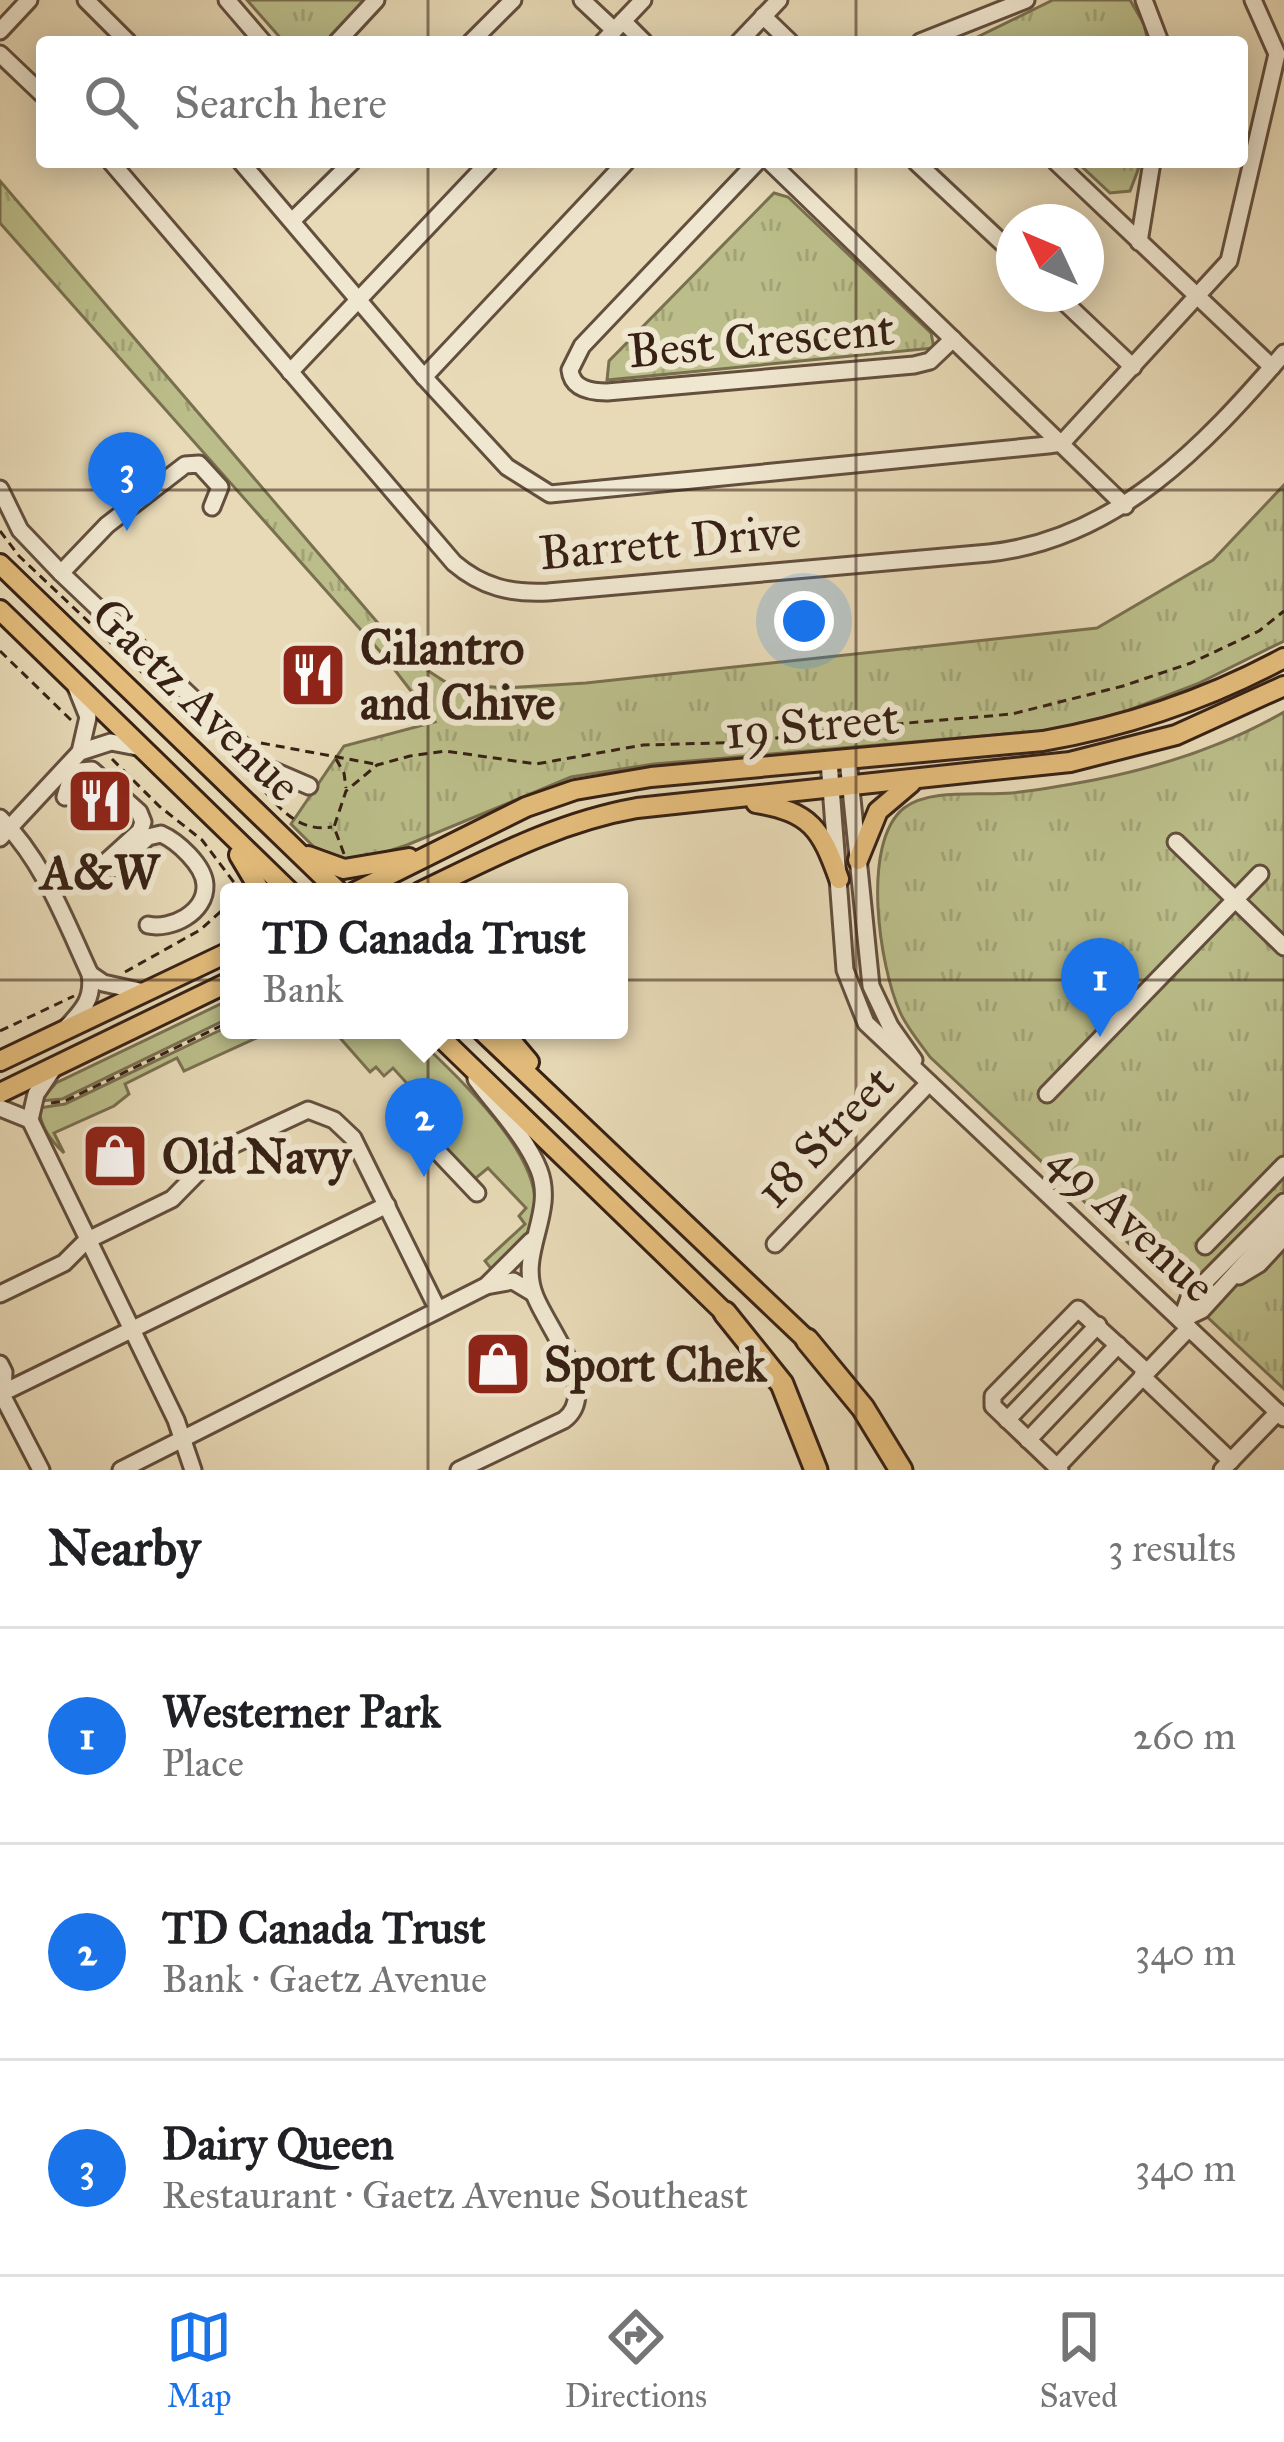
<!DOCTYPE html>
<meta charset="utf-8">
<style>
body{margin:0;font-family:"IM FELL Great Primer",serif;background:#f2f2f2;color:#202124}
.compass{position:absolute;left:996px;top:204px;width:108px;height:108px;border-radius:50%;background:#fff;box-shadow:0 6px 30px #0003;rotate:314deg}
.you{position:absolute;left:804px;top:621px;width:42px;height:42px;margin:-30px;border:9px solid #fff;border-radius:50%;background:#1a73e8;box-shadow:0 0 0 18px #1a73e833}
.badge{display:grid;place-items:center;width:78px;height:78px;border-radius:50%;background:#1a73e8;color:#fff;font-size:39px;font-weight:700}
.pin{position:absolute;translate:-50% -99px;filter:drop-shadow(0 3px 6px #0008)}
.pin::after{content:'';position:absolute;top:63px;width:42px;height:36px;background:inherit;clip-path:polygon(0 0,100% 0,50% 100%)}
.popup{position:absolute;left:220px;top:883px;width:408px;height:156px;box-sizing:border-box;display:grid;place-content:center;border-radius:12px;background:#fff;filter:drop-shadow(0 3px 9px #0005);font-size:39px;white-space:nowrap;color:#757577}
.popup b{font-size:45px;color:#202124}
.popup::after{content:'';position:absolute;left:50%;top:100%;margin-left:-24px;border:24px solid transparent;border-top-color:#fff}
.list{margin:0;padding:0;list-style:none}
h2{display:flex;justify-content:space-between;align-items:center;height:156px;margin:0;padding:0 48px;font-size:51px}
h2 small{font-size:39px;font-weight:400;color:#757577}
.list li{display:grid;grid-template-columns:78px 1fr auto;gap:36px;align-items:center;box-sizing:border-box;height:216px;padding:0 48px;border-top:3px solid #e0e0e0}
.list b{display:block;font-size:45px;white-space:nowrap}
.list p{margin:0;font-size:39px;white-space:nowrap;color:#757577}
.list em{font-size:39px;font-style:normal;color:#757577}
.icon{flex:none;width:66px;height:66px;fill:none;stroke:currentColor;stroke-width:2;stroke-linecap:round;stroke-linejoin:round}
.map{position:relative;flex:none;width:1284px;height:1470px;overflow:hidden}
.search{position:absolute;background:#fff;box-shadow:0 6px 30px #0003;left:36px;right:36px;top:36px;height:132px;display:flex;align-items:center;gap:30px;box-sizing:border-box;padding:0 42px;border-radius:12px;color:#757577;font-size:45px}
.sheet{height:804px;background:#fff}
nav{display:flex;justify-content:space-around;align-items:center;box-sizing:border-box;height:168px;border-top:3px solid #e0e0e0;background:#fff;font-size:33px;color:#757577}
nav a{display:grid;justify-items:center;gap:6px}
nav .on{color:#1a73e8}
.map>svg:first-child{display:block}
.grass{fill:#bbbe8a;stroke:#797050;stroke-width:3}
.park{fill:url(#park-tufts);stroke:#797050;stroke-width:3}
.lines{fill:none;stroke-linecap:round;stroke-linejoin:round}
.minor-casing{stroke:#634f3e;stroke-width:21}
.major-casing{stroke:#372115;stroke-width:24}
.highway-casing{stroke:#372115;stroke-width:27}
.path{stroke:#372115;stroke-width:3;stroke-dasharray:9 6;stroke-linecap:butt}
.minor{stroke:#f0e7d0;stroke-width:15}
.major{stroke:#e4bd7c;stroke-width:18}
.highway{stroke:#e4bd7c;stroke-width:21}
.grid{fill:none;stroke:#372115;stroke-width:3;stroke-opacity:0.55}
.labels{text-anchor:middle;stroke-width:12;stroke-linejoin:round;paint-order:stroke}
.street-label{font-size:48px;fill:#372115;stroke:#f0e7d0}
.poi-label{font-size:48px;font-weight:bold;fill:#372115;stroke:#f0e7d0;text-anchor:start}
</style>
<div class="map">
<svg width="1284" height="1470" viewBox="0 0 1284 1470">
<defs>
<pattern id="park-tufts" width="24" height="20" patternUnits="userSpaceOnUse" patternTransform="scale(3)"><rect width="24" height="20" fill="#bbbe8a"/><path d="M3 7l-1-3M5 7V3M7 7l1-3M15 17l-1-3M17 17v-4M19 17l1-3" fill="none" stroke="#a1a376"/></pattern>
</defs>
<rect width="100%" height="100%" fill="#e8dab7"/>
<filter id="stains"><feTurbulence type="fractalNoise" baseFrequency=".00167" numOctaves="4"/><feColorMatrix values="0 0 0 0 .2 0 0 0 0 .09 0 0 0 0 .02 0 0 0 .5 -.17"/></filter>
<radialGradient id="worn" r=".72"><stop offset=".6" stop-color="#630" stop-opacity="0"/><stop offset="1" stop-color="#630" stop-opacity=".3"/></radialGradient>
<g class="grass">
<polygon points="229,1000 229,1018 62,1099 40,1101 56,1083"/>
<path d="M229,1026V1030H261L263,1035L184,1071L177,1058L125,1084L129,1094L114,1106L54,1133L64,1153C51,1141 40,1127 39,1108L65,1104Z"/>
<path d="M333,1030H409C449,1070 552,1158 533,1220C526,1242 509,1257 493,1271L485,1261L525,1224L519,1216L526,1208L488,1168L471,1182L410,1116L424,1102L393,1068L384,1076L376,1067L370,1072Z"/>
</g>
<g class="park">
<polygon points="247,0 371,0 333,42 284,42"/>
<polygon points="1053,0 1130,0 1144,24 1148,42 967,42"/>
<polygon points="1077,162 1141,162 1130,191 1110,193"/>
<polygon points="0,181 407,657 447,683 505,688 586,683 1097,628 1213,560 1284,485 1284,641 1197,684 1124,712 1054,730 654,764 571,777 407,845 353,863 314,847 291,824 344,746 435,722 384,656 0,223"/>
<polygon points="774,193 788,197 931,333 934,348 607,380 609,361"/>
<path d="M1284,712V1389L930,1057C920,1043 907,1028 900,1012C880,968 860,843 904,808C930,788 980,796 1012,793C1039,790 1067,785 1094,780C1160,767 1225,746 1284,712Z"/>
</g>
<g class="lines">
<defs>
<g id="minor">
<polyline points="86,0 128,42"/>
<polyline points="227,0 263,42"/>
<polyline points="582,0 614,30"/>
<polyline points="1144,0 1160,42"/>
<polyline points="763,16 790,42"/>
<polyline points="623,21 644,42"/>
<polyline points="0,31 29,0"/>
<polyline points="337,42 376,0"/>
<polyline points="471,42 513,0"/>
<polyline points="603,42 643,0"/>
<polyline points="739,42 779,0"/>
<polyline points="920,42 1026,0"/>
<polyline points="0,54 42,94"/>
<path d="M111,162L454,563C482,587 511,594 548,592L989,553C1117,539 1204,446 1284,353"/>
<polyline points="241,162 424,377 507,467 550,494 1048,445 1062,443 1229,261 1277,54 1253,0"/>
<path d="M757,162L582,346L570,370C572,389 591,392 607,392L914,365L930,361L953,339"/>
<polyline points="770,162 1125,506"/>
<polyline points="916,162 1014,254"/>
<polyline points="1056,162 1272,367"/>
<polyline points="293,220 352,162"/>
<polyline points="1139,242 1152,162"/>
<polyline points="1056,294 1133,367"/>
<polyline points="290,372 489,162"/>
<polyline points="424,377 626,162"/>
<polyline points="0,489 20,530 61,573 265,767 309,786"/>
<polyline points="61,573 107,525 185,465 199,464 220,487 212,507"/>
<polyline points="76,687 88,717 80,752"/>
<polyline points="848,759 871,986 890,1026 914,1060"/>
<polyline points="829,761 845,970 866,1023 1284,1418"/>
<polyline points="65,797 70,781 81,771 92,770 139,812 143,822 140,831 108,860"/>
<path d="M0,818C43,860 65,920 90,974C94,998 83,1010 67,1027"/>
<polyline points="0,838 80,752 111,742 142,748"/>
<polyline points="1176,842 1284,947"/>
<path d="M113,869L148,837L161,834C177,841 204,865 205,885C206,913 171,930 148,925"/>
<polyline points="90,974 103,983 144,992"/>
<polyline points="55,1066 36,1094 30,1120 176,1420 193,1470"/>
<polyline points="1047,1094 1260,874"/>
<polyline points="0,1108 30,1120"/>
<polyline points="403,1115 477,1193"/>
<polyline points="775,1244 929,1083"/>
<polyline points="1205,1246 1284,1165"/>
<polyline points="1239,1276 1259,1264 1284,1237"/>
<polyline points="486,1286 513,1281 533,1293"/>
<polyline points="0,1294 64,1263 86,1241 172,1199 218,1152 308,1110 334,1120 353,1138 438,1310"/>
<polyline points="1181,1320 1189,1298 1284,1202"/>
<polyline points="1181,1320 1202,1310 1284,1220"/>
<polyline points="0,1364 4,1372 3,1393"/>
<polyline points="1142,1376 1231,1461"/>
<polyline points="0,1391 41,1470"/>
<polyline points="0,1394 387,1205"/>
<polyline points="1007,1420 1098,1325"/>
<polyline points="1028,1440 1118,1345"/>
<polyline points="1057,1467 1189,1328"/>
<polyline points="121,1470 486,1286 531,1241"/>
<path d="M459,1470L564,1420C601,1392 548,1329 535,1296C517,1253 556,1214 539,1170C526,1137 497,1108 476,1079"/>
<polyline points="1060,1470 993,1406 993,1396 1078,1309 1147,1372"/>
<polyline points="1222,1470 1278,1412"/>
</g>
<g id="major">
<polyline points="0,564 339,892"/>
<polyline points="0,610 290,892"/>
<path d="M756,803C811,812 821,829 839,879"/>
<polyline points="239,855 261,892"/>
<polyline points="308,856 344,869 409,858"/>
<polyline points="858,860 878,811 911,783"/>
<path d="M355,892L526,807L575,790L651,777L1043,741C1128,726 1208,699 1284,658"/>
<path d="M420,892C491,858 558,822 637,808L1070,762L1176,735L1284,686"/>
<polyline points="433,1030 725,1313"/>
<polyline points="481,1030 807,1340"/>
<polyline points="502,1030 529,1062"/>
<polyline points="0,1061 229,952"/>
<polyline points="0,1093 229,982"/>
</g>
<g id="highway">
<polyline points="725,1313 782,1384 816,1470"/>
<polyline points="807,1340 863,1408 901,1470"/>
</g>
</defs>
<use href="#minor" class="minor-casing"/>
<use href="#major" class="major-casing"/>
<use href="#highway" class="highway-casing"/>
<g class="path">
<polyline points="0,531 19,556 186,714"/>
<polyline points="0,651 72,721"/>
<polyline points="261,743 375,764"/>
<polyline points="112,759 159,806 202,840 239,889"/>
<polyline points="336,759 344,773 346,788"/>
<path d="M245,770C271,795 291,834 332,827"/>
<polyline points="344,854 334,827 346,791 377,765 410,756 445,751 536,764 643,745 751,742 827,730 1012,714 1123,686 1191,663 1259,631 1284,611"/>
<polyline points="125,972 200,930 229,904"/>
<polyline points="0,1031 74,996"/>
<polyline points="51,1103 65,1101 229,1022"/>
</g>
<use href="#minor" class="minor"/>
<use href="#major" class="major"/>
<use href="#highway" class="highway"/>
</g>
<path class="grid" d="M428,0V42M856,0V42M428,162V1470M856,162V1470M0,490H1284M0,980H1284"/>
<defs>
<symbol id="restaurant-square" viewBox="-11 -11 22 22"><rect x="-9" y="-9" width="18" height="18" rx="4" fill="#8f2418" stroke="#f0e7d0"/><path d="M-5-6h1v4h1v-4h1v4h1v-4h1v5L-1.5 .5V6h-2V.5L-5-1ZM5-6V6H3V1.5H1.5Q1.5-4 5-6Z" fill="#fff"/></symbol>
<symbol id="shop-square" viewBox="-11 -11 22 22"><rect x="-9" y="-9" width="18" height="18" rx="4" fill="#8f2418" stroke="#f0e7d0"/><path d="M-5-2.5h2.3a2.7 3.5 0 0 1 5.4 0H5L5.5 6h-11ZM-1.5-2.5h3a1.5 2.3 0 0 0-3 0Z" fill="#fff"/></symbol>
</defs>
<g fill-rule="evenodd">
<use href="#restaurant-square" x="275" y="637" width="76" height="76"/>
<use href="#restaurant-square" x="62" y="763" width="76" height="76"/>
<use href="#shop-square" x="77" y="1118" width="76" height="76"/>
<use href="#shop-square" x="460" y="1326" width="76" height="76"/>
</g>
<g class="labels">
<g class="street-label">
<text transform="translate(761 339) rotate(-5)" y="17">Best Crescent</text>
<text transform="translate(670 541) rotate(-5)" y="17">Barrett Drive</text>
<text transform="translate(197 699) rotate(44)" y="17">Gaetz Avenue</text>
<text transform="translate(812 724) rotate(-5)" y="17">19 Street</text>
<text transform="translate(824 1136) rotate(-46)" y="17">18 Street</text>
<text transform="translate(1133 1222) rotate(43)" y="17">49 Avenue</text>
</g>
<g class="poi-label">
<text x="360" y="664">Cilantro<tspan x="360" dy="55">and Chive</tspan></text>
<text x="100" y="889" text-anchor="middle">A&amp;W</text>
<text x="162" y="1173">Old Navy</text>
<text x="544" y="1381">Sport Chek</text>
</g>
</g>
<rect width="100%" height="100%" filter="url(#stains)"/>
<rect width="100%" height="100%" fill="url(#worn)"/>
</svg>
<svg class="compass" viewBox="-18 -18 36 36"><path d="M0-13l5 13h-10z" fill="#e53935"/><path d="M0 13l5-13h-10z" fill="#757577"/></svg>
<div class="you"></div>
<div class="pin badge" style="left:1100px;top:1037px">1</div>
<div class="pin badge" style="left:424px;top:1177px">2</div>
<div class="popup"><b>TD Canada Trust</b>Bank</div>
<div class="pin badge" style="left:127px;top:531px">3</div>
<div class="search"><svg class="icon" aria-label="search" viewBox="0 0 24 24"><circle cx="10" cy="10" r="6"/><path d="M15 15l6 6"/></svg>Search here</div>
</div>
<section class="sheet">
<h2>Nearby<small>3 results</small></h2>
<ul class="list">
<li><span class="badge">1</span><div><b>Westerner Park</b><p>Place</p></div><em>260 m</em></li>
<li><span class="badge">2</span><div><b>TD Canada Trust</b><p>Bank · Gaetz Avenue</p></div><em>340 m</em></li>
<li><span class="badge">3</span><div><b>Dairy Queen</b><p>Restaurant · Gaetz Avenue Southeast</p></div><em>340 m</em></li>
</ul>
</section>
<nav>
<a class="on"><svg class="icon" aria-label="map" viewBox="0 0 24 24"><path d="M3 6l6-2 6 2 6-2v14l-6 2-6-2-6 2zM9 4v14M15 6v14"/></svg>Map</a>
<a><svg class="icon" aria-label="directions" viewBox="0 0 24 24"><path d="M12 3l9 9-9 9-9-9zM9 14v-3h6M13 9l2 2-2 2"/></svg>Directions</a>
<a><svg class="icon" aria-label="saved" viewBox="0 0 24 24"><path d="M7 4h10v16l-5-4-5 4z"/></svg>Saved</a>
</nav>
